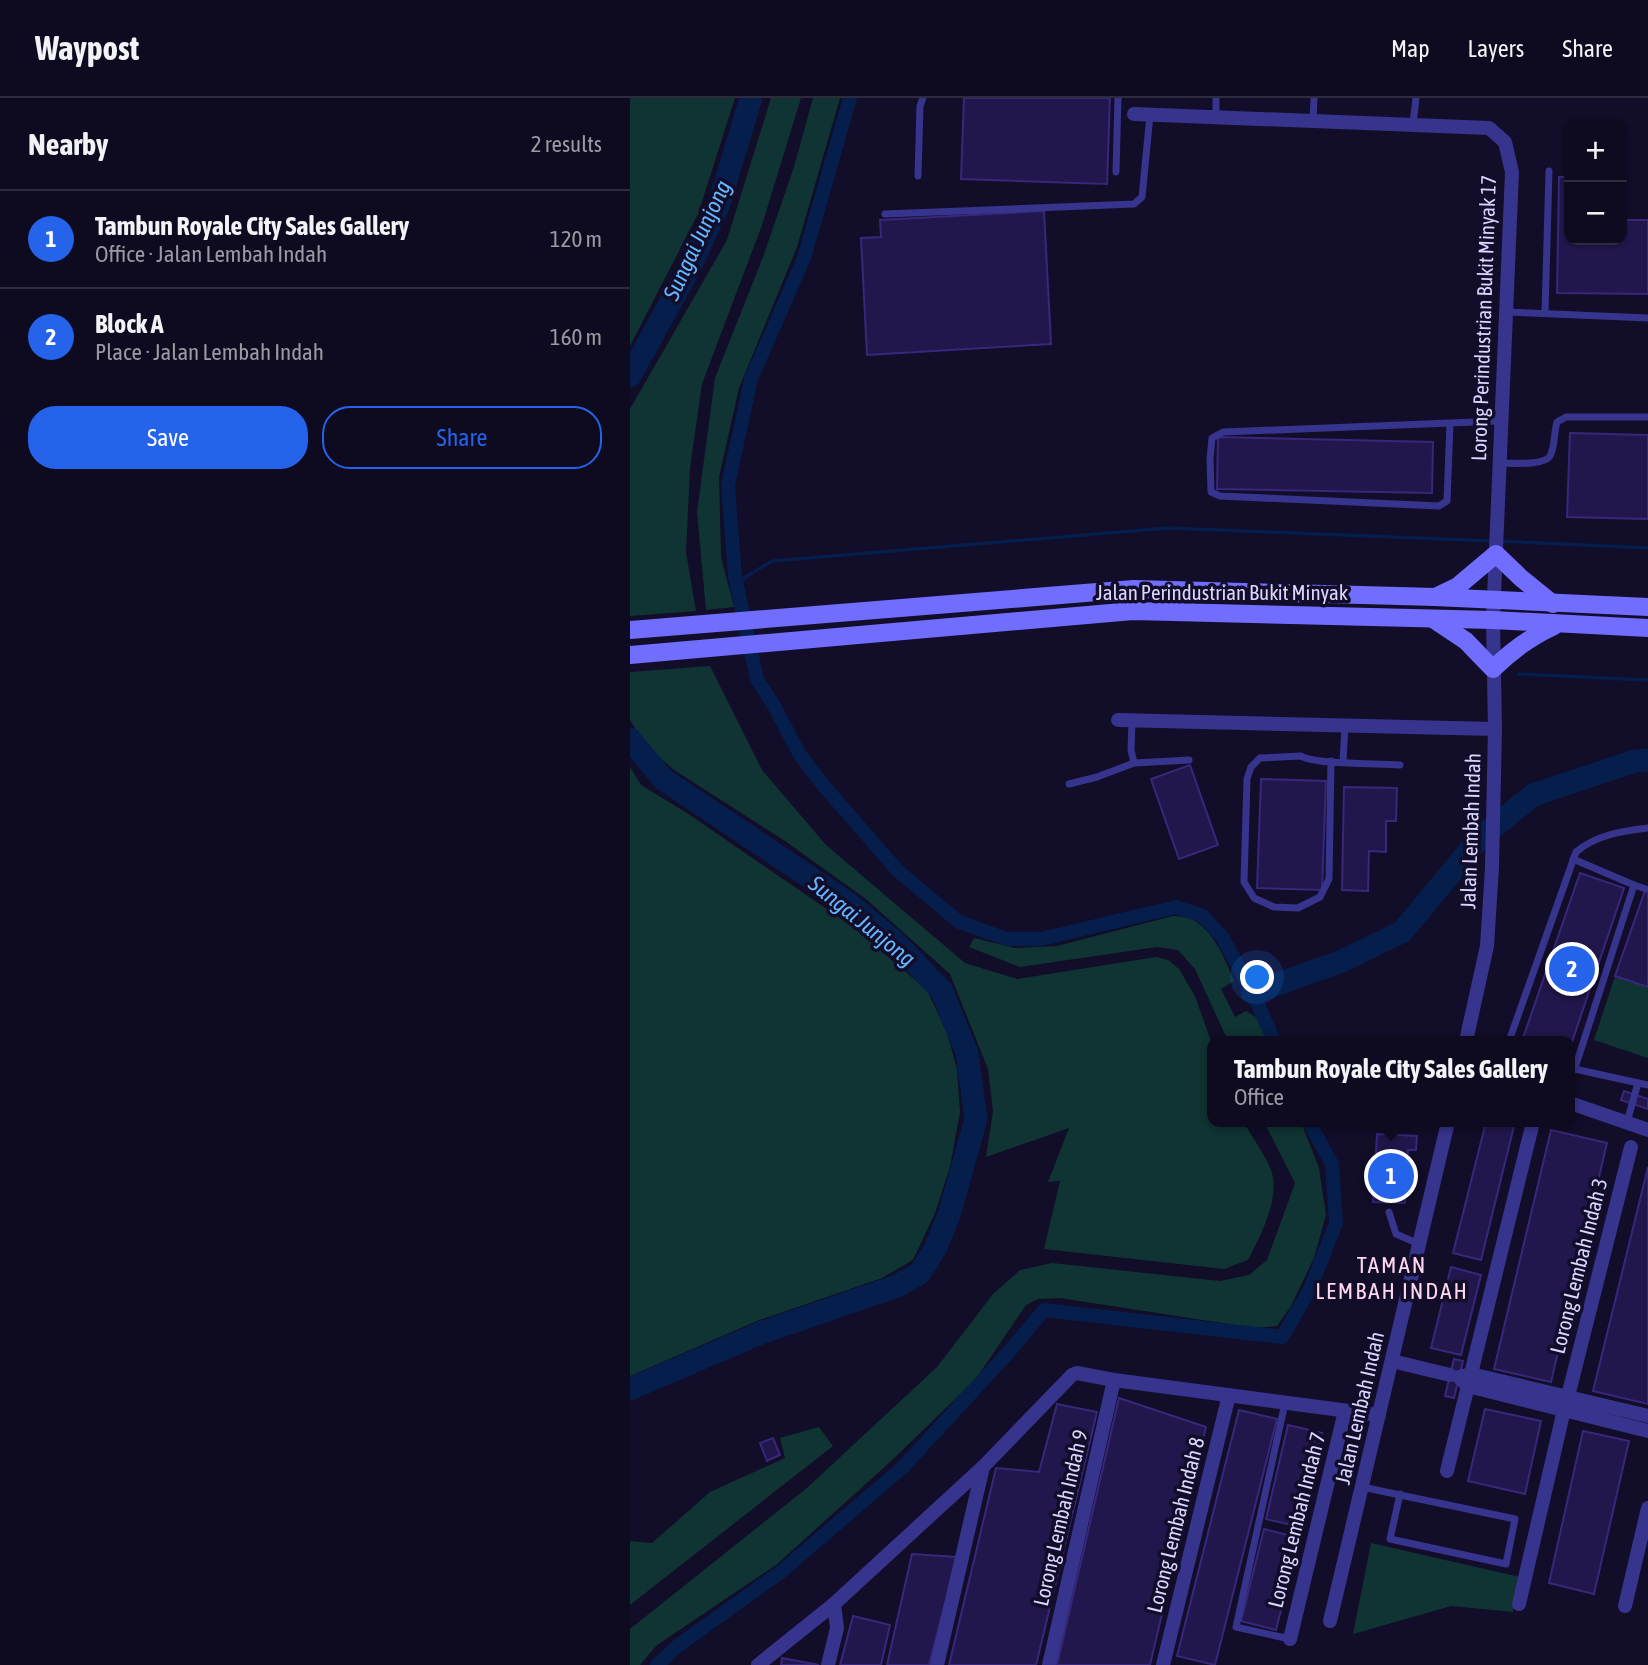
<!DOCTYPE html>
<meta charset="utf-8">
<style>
body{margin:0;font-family:"Asap Condensed",sans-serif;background:#1c182c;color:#f1f3f6}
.controls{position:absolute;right:21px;top:21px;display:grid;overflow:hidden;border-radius:14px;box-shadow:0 2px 5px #0004}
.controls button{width:63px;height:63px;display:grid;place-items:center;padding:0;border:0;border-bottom:2px solid #2e2b3d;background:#0e0a1f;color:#f1f3f6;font:35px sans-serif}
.you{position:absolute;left:628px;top:880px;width:24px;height:24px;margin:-18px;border:5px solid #fff;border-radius:50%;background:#1a73e8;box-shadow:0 0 0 10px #1a73e833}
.badge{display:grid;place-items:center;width:46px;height:46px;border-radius:50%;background:#2563eb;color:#fff;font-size:23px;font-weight:700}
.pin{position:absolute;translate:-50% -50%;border:4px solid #fff;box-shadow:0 2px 7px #0006}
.popup{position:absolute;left:577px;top:938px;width:368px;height:91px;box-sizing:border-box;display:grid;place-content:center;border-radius:14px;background:#0e0a1f;filter:drop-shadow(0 2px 5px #0005);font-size:23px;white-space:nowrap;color:#9b9aa4}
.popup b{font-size:26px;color:#f1f3f6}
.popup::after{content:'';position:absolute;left:50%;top:100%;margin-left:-14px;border:14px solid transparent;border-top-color:#0e0a1f}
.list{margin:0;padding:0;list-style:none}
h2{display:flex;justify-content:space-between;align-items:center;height:91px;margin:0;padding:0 28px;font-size:30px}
h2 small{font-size:23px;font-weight:400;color:#9b9aa4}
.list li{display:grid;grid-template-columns:46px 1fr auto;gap:21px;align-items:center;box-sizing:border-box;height:98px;padding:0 28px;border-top:2px solid #2e2b3d}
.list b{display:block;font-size:26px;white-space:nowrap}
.list p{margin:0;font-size:23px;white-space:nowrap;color:#9b9aa4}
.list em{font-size:23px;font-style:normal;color:#9b9aa4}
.actions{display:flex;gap:14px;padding:21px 28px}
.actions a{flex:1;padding:16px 0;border:2px solid #2563eb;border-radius:28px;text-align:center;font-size:24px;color:#2563eb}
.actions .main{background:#2563eb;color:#fff}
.map{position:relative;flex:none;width:1018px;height:1567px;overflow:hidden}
header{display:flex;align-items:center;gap:42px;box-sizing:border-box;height:98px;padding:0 35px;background:#0e0a1f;border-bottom:2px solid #2e2b3d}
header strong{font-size:33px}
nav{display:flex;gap:38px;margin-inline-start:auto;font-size:24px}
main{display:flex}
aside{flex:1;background:#0e0a1f}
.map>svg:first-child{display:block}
.green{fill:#103433}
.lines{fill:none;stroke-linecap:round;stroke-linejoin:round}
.stream{stroke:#051e4b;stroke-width:3.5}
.canal{stroke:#051e4b;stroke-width:14}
.river{stroke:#051e4b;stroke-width:23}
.building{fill:#22174c;stroke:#38277b;stroke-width:2}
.lane{stroke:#37348d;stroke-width:7}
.street{stroke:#37348d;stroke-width:14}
.secondary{stroke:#716dff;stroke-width:18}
.labels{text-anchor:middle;stroke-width:7;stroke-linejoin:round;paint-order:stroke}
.street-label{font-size:21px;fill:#dbd6ff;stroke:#120d29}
.water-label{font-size:23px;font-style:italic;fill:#64b6ff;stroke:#120d29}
.neighbourhood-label{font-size:23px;letter-spacing:2px;fill:#ffd8f0;stroke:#120d29}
</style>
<header>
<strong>Waypost</strong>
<nav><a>Map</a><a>Layers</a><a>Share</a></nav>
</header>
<main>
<aside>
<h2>Nearby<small>2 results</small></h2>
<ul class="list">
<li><span class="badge">1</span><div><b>Tambun Royale City Sales Gallery</b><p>Office · Jalan Lembah Indah</p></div><em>120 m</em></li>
<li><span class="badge">2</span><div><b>Block A</b><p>Place · Jalan Lembah Indah</p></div><em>160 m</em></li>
</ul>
<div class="actions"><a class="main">Save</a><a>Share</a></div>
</aside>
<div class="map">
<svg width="1018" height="1567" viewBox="0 0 1018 1567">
<rect width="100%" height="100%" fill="#120d29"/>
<g class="green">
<polygon points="0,0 105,0 68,116 0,248"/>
<polygon points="141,0 171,0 132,127 72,286 60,370 56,454 66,513 0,518 0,311 97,142"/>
<polygon points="183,0 210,0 167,149 109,290 89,379 91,459 104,509 76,512 67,414 85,280 133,159 164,69"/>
<path d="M80,568L132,672L196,747L335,865L387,881L526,859L538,862L549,871L565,898L582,946V1024H614C622,1040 635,1056 641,1072C651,1099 630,1139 618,1162L594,1171L414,1151L430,1083L418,1084L439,1030L356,1059L363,1013L358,971L320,876L236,801L155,743L44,672L14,645L0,622V574Z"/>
<polygon points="0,669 11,687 57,715 223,829 297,892 317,935 327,971 330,1014 320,1069 305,1115 283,1162 252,1180 127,1223 0,1278"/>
<path d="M543,818C548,819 555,818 559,820C583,830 595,861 604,883L591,891L605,919L616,913L629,921L638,943H598L565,871L548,852L527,849L390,869L339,849L344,840L385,850L427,848Z"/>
<polygon points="985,878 1018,889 1018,960 964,942"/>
<polygon points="634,1024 671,1024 689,1070 696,1117 684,1160 661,1208 647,1228 625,1230 430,1200 408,1201 396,1207 345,1282 260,1364 146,1467 27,1547 10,1567 0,1567 0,1531 178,1389 307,1269 363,1196 390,1172 422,1165 590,1183 619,1177 637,1162 665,1085"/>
<polygon points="189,1329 203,1348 0,1507 0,1443 22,1445 80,1394 155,1360 150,1340"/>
<polygon points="741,1445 890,1479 883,1514 821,1508 723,1536"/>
</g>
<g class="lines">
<g class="stream">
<polyline points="870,443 1018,450"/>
<polyline points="106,485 142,463 538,430 862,443"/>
<polyline points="889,576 1018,582"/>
</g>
<g class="canal">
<polyline points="220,0 174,160 121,281 98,387 105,479 127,581 143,606 170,657 193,687 268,773 329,824 377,841 411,841 546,809 573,818 592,839 623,895 644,943"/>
<polyline points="27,1567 49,1547 152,1473 273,1369 378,1255 414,1212 652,1239 680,1191 706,1125 702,1066 679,1024"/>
</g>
<g class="river">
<polyline points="0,278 59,171 89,106 121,0"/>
<polyline points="0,641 33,681 218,805 264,843 312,893 337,955 346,1021 319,1117 305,1151 290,1175 267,1188 133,1234 0,1291"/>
<polyline points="623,895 712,863 772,834 849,741 903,697 1005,663 1018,662"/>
</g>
</g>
<g class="building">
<polygon points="334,0 480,0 477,86 331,81"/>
<polygon points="929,79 939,79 939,142 992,142 992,122 1018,122 1018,196 927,195"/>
<polygon points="414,113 421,246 237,257 231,140 251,139 250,122"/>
<polygon points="940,335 1018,337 1018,421 937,419"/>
<polygon points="588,339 803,344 802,395 587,391"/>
<polygon points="560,667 588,747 549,761 521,681"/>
<polygon points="631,681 696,683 692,792 627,790"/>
<polygon points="714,689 767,690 766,723 756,723 756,754 739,753 738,793 712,792"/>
<polygon points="950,775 994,790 940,950 940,943 892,943"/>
<polygon points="1016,790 1018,791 1018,889 985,878"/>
<polygon points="994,993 1018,1001 1018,1011 991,1002"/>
<polygon points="856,1024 885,1024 851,1162 823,1155"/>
<polygon points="921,1032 977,1045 921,1284 864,1271"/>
<polygon points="747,1036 787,1038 786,1052 778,1052 775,1105 743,1104"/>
<polygon points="1018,1069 1018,1306 963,1293"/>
<polygon points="821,1169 851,1177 831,1257 801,1250"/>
<polygon points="824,1261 833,1263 824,1300 815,1298"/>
<polygon points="489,1300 576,1329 520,1567 427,1567"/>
<polygon points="427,1306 467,1314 406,1567 319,1567 366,1370 409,1374"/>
<polygon points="855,1311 911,1323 895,1396 838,1383"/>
<polygon points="609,1312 647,1321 585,1567 547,1558"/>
<polygon points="658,1327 692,1335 670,1429 636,1421"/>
<polygon points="953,1333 999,1343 964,1496 919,1485"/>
<polygon points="143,1340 150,1357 137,1363 130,1345"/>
<polygon points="634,1431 669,1440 646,1532 611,1523"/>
<polygon points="282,1456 327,1459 299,1567 257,1567"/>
<polygon points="223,1518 260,1527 251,1567 210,1567"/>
<polygon points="152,1560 189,1567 151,1567"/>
</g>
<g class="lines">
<g class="lane">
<polyline points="586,19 586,0"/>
<polyline points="683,23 684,0"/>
<polyline points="783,26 786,0"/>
<polyline points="486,74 488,0"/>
<polyline points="288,78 290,8 293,0"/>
<polyline points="255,116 504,106 512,99 520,17"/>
<polyline points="876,214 1018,220"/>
<polyline points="915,214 919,73"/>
<polyline points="820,325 817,403 809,408 590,398 581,394 580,361 582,340 593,334 820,325 870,323"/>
<path d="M870,365C881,365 914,368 920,358C925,350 924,333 927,324L936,319H1018"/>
<polyline points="502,622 501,652 504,665 559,662"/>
<path d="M701,663L699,781L690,799L668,810L644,809L624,800L614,784L617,681L621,669L630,660L671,658C685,667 750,665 770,667"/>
<polyline points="713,663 715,628"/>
<polyline points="439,686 467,679 504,665"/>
<polyline points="943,761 1004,787"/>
<path d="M879,943L946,754C966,737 992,733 1018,730"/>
<polyline points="940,970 1018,987"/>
<polyline points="945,970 1004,787 1016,791"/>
<polyline points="997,1024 1008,985"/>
<polyline points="759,1114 766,1136 789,1146"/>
<polyline points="655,1305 606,1529 660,1541"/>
<polyline points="732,1389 885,1421 876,1466 760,1441 770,1396"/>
</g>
<g class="street">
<polyline points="504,16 859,30 875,44 882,74 863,522 865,631 862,770 857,848 836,943"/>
<polyline points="488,622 865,631"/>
<polyline points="940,1005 1018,1032"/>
<polyline points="762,1263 820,1277"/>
<polyline points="938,1298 1001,1049"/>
<polyline points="1018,1318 841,1276 829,1279 838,1288 1018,1333"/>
<polyline points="817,1373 903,1024"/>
<polyline points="889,1506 934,1312"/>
<polyline points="995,1508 1018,1410"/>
<polyline points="700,1523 818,1024"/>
<polyline points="660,1541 715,1313"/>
<polyline points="128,1567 204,1506 353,1369 442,1277 447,1275 484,1282 749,1317"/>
<polyline points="198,1567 207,1530 204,1506"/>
<polyline points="307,1567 353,1369"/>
<polyline points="419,1567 484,1282"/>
<polyline points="533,1567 599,1297"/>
</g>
<g class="secondary">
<polyline points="805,499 828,488 866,456 891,480 923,506"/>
<path d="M803,521L836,543L863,571C882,552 900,539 924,528"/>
<polyline points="0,532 504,491 805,499 1018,509"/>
<polyline points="0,557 503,513 863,522 1018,530"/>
</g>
</g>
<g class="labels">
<g class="street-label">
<text transform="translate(854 220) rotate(-88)" y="7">Lorong Perindustrian Bukit Minyak 17</text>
<text x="592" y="502">Jalan Perindustrian Bukit Minyak</text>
<text transform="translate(841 733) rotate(-88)" y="7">Jalan Lembah Indah</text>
<text transform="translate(949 1168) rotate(-76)" y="7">Lorong Lembah Indah 3</text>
<text transform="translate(730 1310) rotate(-77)" y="7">Jalan Lembah Indah</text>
<text transform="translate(431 1420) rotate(-77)" y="7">Lorong Lembah Indah 9</text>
<text transform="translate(667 1422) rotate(-76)" y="7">Lorong Lembah Indah 7</text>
<text transform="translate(546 1427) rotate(-76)" y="7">Lorong Lembah Indah 8</text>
</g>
<g class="water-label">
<text transform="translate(67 142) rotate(-65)" y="8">Sungai Junjong</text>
<text transform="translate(232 823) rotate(39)" y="8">Sungai Junjong</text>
</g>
<g class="neighbourhood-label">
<text x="762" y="1175">TAMAN<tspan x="762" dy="26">LEMBAH INDAH</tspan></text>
</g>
</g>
</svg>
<div class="controls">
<button>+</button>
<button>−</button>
</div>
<div class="you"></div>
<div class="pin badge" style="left:761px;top:1078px">1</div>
<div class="popup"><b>Tambun Royale City Sales Gallery</b>Office</div>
<div class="pin badge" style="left:942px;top:871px">2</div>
</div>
</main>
